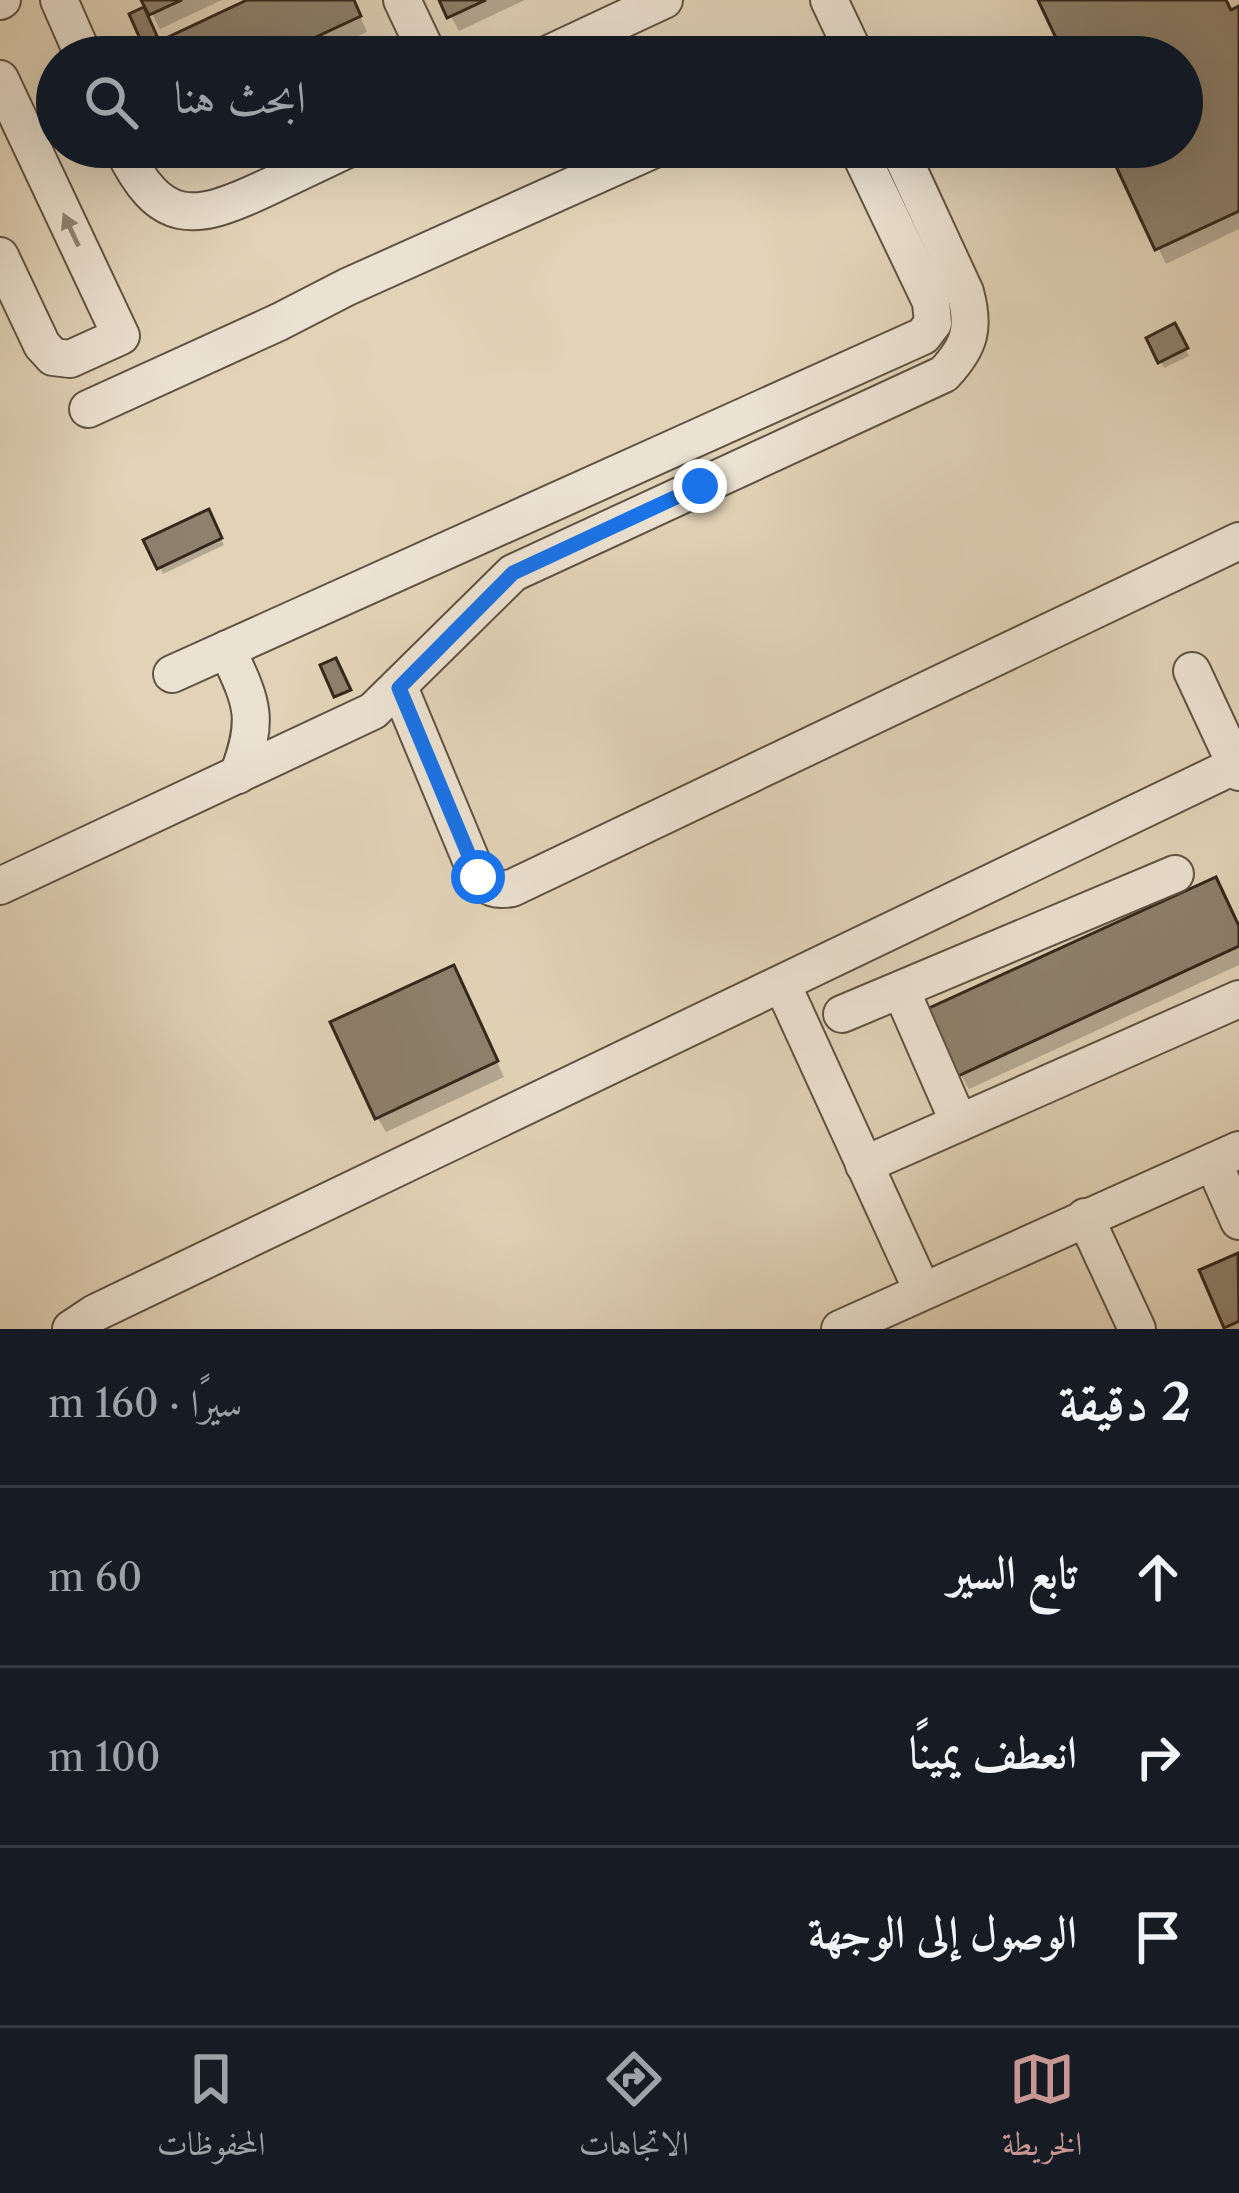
<!DOCTYPE html>
<html lang="ar">
<meta charset="utf-8">
<style>
body{margin:0;font-family:"Libre Caslon Text",Amiri,serif;background:#242831;color:#f1f3f6;direction:rtl}
.stop{position:absolute;width:36px;height:36px;margin:-27px;border:9px solid #1a73e8;border-radius:50%;background:#fff}
.stop.end{background:#1a73e8;border-color:#fff;box-shadow:0 3px 12px #0008}
.list{margin:0;padding:0;list-style:none}
h2{display:flex;justify-content:space-between;align-items:center;height:156px;margin:0;padding:0 48px;font-size:51px}
h2 small{font-size:39px;font-weight:400;color:#9ea1a6}
.list li{display:grid;grid-template-columns:78px 1fr auto;gap:36px;align-items:center;box-sizing:border-box;height:180px;padding:0 48px;border-top:3px solid #363941}
.list b{display:block;font-size:45px;white-space:nowrap}
.list em{font-size:39px;font-style:normal;color:#9ea1a6}
.icon{flex:none;width:66px;height:66px;fill:none;stroke:currentColor;stroke-width:2;stroke-linecap:round;stroke-linejoin:round}
.map{position:relative;flex:none;width:1239px;height:1329px;overflow:hidden;direction:ltr}
.search{position:absolute;background:#171b24;box-shadow:0 12px 48px #0002;left:36px;right:36px;top:36px;height:132px;display:flex;align-items:center;gap:30px;box-sizing:border-box;padding:0 42px;border-radius:66px;color:#9ea1a6;font-size:45px}
.sheet{height:696px;background:#171b24}
nav{display:flex;justify-content:space-around;align-items:center;box-sizing:border-box;height:168px;border-top:3px solid #363941;background:#171b24;font-size:33px;color:#9ea1a6}
nav a{display:grid;justify-items:center;gap:6px}
nav .on{color:#c59692}
.map>svg:first-child{display:block}
.shadow{fill:#0003}
.building{fill:#8e816d;stroke:#33281c;stroke-width:3}
.lines{fill:none;stroke-linecap:round;stroke-linejoin:round}
.minor-casing{stroke:#5f5343;stroke-width:40}
.minor{stroke:#ece2d1;stroke-width:36}
.oneway{fill:#908576}
.route{stroke:#1a73e8;stroke-width:15}
</style>
<div class="map">
<svg width="1239" height="1329" viewBox="0 0 1239 1329">
<rect width="100%" height="100%" fill="#e2d3b8"/>
<filter id="stains"><feTurbulence type="fractalNoise" baseFrequency=".00167" numOctaves="4"/><feColorMatrix values="0 0 0 0 .2 0 0 0 0 .09 0 0 0 0 .02 0 0 0 .5 -.17"/></filter>
<radialGradient id="worn" r=".72"><stop offset=".6" stop-color="#630" stop-opacity="0"/><stop offset="1" stop-color="#630" stop-opacity=".3"/></radialGradient>
<g class="shadow">
<polygon points="145,0 222,0 160,29"/>
<polygon points="254,0 353,0 367,32 313,57 173,57"/>
<polygon points="442,0 525,0 459,31"/>
<polygon points="1041,0 1224,0 1231,13 1239,9 1239,229 1166,264 1110,147 1182,147 1182,57 1068,57"/>
<polygon points="1174,327 1189,356 1164,368 1150,340"/>
<polygon points="208,513 224,545 163,574 147,542"/>
<polygon points="1239,929 1239,965 969,1089 960,1074"/>
<polygon points="461,983 504,1077 386,1132 377,1117"/>
<polygon points="1237,1257 1239,1329 1228,1329 1203,1272"/>
</g>
<g class="building">
<polygon points="141,0 182,0 149,15"/>
<polygon points="247,0 354,0 361,16 273,57 170,57 162,40"/>
<polygon points="439,0 486,0 447,18"/>
<polygon points="1038,0 1226,0 1231,10 1239,6 1239,211 1155,250 1107,147 1182,147 1182,57 1065,57"/>
<polygon points="144,7 157,36 142,43 129,14"/>
<polygon points="1175,323 1188,348 1158,363 1146,338"/>
<polygon points="209,509 222,538 157,569 143,540"/>
<polygon points="336,658 351,690 334,697 320,665"/>
<polygon points="1216,877 1239,926 1239,946 958,1076 927,1009"/>
<polygon points="454,965 498,1061 375,1119 330,1022"/>
<polygon points="1238,1253 1239,1321 1224,1328 1199,1270"/>
</g>
<g class="lines">
<defs>
<g id="minor">
<polyline points="59,0 84,57"/>
<polyline points="402,0 429,57"/>
<polyline points="829,0 856,57"/>
<polyline points="0,1 2,0"/>
<polyline points="542,57 664,0"/>
<polyline points="0,79 121,336 70,359 53,357 42,345 0,256"/>
<path d="M122,147C160,227 194,222 266,188C295,174 323,161 352,147"/>
<polyline points="88,409 279,322 347,287 659,147"/>
<path d="M227,649C252,703 260,717 238,775"/>
<polyline points="1192,671 1239,772"/>
<polyline points="172,674 923,336 933,323 931,302 857,147"/>
<path d="M399,687L478,877C489,888 496,891 512,888L1239,541"/>
<path d="M0,886L373,711L513,573L944,374C970,346 975,328 965,292L898,147"/>
<polyline points="782,984 922,1290"/>
<polyline points="901,990 959,1123"/>
<polyline points="842,1014 1175,874"/>
<polyline points="1213,1162 1239,1221"/>
<polyline points="864,1165 1239,999"/>
<polyline points="1085,1217 1137,1329"/>
<polyline points="71,1329 95,1313 1236,765"/>
<polyline points="840,1329 1239,1150"/>
</g>
</defs>
<use href="#minor" class="minor-casing"/>
<use href="#minor" class="minor"/>
</g>
<defs><path id="oneway-solid" d="M-6-.8H1V-3.2L6.5 0L1 3.2V.8H-6Z" transform="scale(3)"/></defs>
<use class="oneway" href="#oneway-solid" transform="translate(71 230) rotate(-115)"/>
<g class="lines">
<polyline class="route" points="478,877 399,688 513,573 700,486"/>
</g>
<rect width="100%" height="100%" filter="url(#stains)"/>
<rect width="100%" height="100%" fill="url(#worn)"/>
</svg>
<div class="stop" style="left:478px;top:877px"></div>
<div class="stop end" style="left:700px;top:486px"></div>
<div class="search"><svg class="icon" aria-label="search" viewBox="0 0 24 24"><circle cx="10" cy="10" r="6"/><path d="M15 15l6 6"/></svg>ابحث هنا</div>
</div>
<section class="sheet">
<h2>2 دقيقة<small>سيرًا · 160 m</small></h2>
<ul class="list">
<li><svg class="icon" aria-label="ahead" viewBox="0 0 24 24"><path d="M12 20V5M6 11l6-6 6 6"/></svg><div><b>تابع السير</b></div><em>60 m</em></li>
<li><svg class="icon" aria-label="right" viewBox="0 0 24 24"><path d="M7 20v-9h11M14 6l5 5-5 5"/></svg><div><b>انعطف يمينًا</b></div><em>100 m</em></li>
<li><svg class="icon" aria-label="arrive" viewBox="0 0 24 24"><path d="M6 21V4h12l-3 4 3 4H6"/></svg><div><b>الوصول إلى الوجهة</b></div></li>
</ul>
</section>
<nav>
<a class="on"><svg class="icon" aria-label="map" viewBox="0 0 24 24"><path d="M3 6l6-2 6 2 6-2v14l-6 2-6-2-6 2zM9 4v14M15 6v14"/></svg>الخريطة</a>
<a><svg class="icon" aria-label="directions" viewBox="0 0 24 24"><path d="M12 3l9 9-9 9-9-9zM9 14v-3h6M13 9l2 2-2 2"/></svg>الاتجاهات</a>
<a><svg class="icon" aria-label="saved" viewBox="0 0 24 24"><path d="M7 4h10v16l-5-4-5 4z"/></svg>المحفوظات</a>
</nav>
